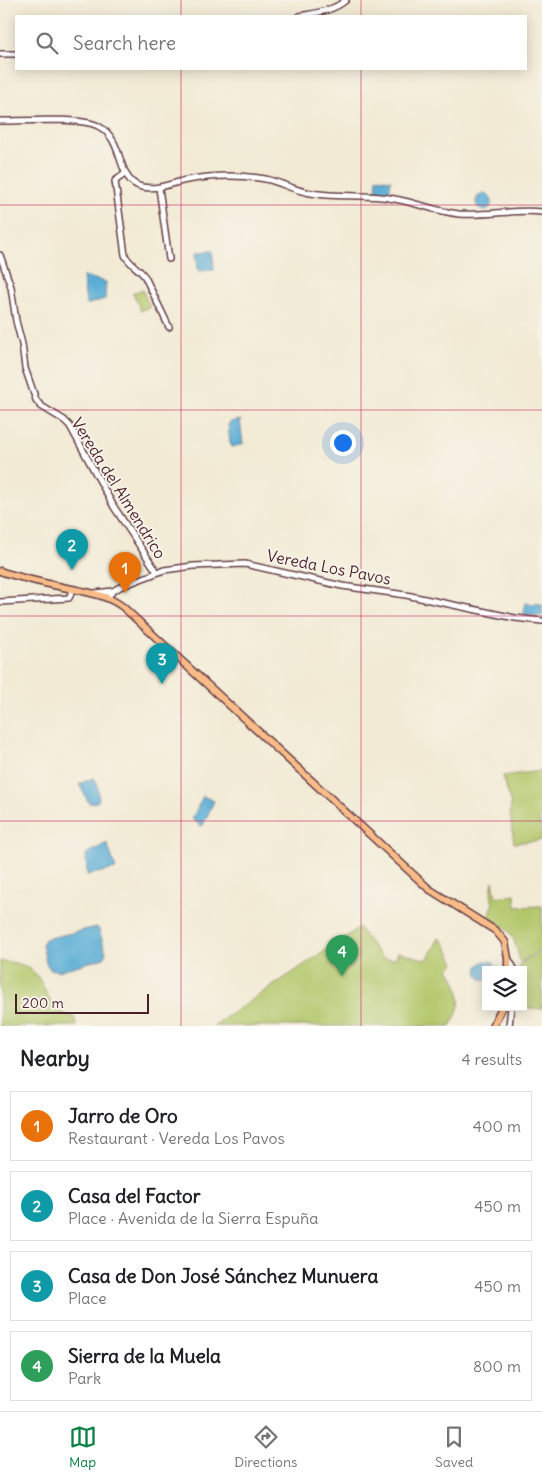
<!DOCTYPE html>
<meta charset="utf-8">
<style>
body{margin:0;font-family:Delius,sans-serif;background:#f6f6f6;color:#202124}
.controls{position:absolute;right:15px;bottom:15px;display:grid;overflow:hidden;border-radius:0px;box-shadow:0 2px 12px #0003}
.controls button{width:45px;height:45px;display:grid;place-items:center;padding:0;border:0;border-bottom:1px solid #e0e0e0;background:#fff;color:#202124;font:25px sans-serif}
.scale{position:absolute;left:15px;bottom:12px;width:134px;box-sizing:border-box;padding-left:5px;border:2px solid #4a1f2b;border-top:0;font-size:14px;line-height:18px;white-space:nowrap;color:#4a1f2b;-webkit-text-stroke:4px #f7f3e8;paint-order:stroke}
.you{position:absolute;left:342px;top:442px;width:18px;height:18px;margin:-12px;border:4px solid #fff;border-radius:50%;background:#1a73e8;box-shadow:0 0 0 8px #1a73e833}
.badge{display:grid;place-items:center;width:32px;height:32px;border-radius:50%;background:#0b8043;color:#fff;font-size:16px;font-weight:700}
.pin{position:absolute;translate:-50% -41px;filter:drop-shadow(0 1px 2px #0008)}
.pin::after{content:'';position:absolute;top:26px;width:18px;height:15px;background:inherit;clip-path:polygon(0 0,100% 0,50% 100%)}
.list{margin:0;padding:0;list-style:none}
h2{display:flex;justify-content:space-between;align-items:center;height:65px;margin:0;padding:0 20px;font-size:21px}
h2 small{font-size:16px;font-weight:400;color:#757577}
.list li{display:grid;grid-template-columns:32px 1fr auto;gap:15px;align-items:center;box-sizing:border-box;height:70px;margin:0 10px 10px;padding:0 10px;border:1px solid #e0e0e0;border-radius:0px}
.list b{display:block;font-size:19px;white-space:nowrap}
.list p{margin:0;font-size:16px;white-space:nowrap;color:#757577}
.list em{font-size:16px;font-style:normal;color:#757577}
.icon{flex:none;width:28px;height:28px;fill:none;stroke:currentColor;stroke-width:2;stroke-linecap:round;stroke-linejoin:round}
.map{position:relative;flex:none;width:542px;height:1026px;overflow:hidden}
.search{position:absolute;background:#fff;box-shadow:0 2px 12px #0003;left:15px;right:15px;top:15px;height:55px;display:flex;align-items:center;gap:12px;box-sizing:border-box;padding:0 18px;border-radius:0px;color:#757577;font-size:19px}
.sheet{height:385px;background:#fff}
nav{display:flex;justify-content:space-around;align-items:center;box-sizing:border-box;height:70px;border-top:1px solid #e0e0e0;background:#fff;font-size:14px;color:#757577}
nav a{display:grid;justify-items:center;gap:2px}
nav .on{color:#0b8043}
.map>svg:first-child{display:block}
.green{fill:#b2c76b;stroke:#7e734b}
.water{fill:#5aadd5;stroke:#526680}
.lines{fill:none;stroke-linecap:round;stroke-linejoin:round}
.minor-casing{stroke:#633d44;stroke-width:8}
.major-casing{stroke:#633d44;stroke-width:9}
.minor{stroke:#fff;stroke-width:5}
.major{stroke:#f9bc89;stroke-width:6}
.grid{fill:none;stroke:#c2185b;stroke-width:1;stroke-opacity:0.55}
.labels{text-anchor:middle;stroke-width:4;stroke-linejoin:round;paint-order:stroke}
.street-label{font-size:16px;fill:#4a1f2b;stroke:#f7f3e8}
</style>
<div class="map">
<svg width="542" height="1026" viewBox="0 0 542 1026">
<rect width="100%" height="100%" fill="#f7f3e8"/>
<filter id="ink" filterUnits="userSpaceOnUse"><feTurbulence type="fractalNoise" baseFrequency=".02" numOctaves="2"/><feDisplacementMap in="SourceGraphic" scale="10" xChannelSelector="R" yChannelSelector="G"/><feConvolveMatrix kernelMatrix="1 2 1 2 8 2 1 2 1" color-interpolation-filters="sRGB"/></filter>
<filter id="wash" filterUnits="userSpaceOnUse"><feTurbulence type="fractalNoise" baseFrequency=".0096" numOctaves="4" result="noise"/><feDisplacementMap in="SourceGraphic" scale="20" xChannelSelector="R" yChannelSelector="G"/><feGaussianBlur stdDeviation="1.12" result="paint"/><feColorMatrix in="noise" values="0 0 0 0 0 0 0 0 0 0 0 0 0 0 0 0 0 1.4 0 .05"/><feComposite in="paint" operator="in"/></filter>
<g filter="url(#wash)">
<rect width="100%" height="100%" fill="#f2ead4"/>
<g class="green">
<polygon points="142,289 150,307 141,311 133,293"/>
<polygon points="540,771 542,776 542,815 539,818 542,840 514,843 510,813 511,805 503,776"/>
<path d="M493,881L496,897L515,894L516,907L542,906V949L523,961L520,962C513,935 514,931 488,919L493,905L491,894Z"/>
<path d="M359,928L382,958L395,959L398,952L427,960L439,938L444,942L455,963L449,969C462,990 464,1005 450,1026H213Z"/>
<polygon points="542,951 542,1009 517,1007 523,1007 523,970 519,970 520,964 530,959"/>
<path d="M0,961C10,962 22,963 30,969C45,980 45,1001 59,1011C63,1014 69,1015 74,1017L77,1026H0Z"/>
</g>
<g class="water">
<polygon points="377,178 391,180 389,194 376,192"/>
<circle cx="484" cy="202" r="8"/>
<polygon points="211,251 213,251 214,270 198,271 197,252"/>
<polygon points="83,276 106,282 105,299 86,305"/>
<polygon points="240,420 243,444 232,447 230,443 228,425 230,422"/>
<polygon points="525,603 542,604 542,616 524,615"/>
<polygon points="93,778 97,782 99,799 97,802 89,803 79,784"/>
<polygon points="203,796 214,801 203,825 201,826 192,819"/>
<polygon points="107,843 116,869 87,875 86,854"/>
<polygon points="97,927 99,930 106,953 104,958 58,971 50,969 46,963 42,944 45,939"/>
<path d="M485,961L493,962L497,969L486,970V981L480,978C475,971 477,964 485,961Z"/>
</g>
</g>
<g filter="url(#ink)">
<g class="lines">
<defs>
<g id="minor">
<path d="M300,16C316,13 333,11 346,0"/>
<polyline points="0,54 16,54"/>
<path d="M0,121C22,121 80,117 98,126C126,140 115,181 142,187C159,190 171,183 187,180C209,176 236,175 259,178C275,179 290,189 306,192C330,198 356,194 381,197C408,199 432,211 459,214C487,216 514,209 542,212"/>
<path d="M126,173L115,181L125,255C129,264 140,269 145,277L169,327"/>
<polyline points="159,188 169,259"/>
<polyline points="0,255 11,287 16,321 22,344 25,368 36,400 41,406 64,420 70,426 114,507 157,572"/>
<polyline points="95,593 113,591"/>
<polyline points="108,597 113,591 120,587 164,570 193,566 245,564 342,586 406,595 515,618 542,621"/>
<polyline points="0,602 69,598 73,589"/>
<polyline points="508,958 515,970"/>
<polyline points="509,1026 511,1007"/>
</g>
<g id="major">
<path d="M0,571C23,579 48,584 72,589C91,593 107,595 123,607L429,889L496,931L505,942L508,958V970"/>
<polyline points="493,1026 502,1007"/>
</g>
</defs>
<use href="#minor" class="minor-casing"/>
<use href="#major" class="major-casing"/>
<use href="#minor" class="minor"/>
<use href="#major" class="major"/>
</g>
</g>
<path class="grid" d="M181,0V16M361,0V16M181,69V1026M361,69V1026M0,205H542M0,410H542M0,616H542M0,821H542"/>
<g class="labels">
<g class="street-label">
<text transform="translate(119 488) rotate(58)" y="6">Vereda del Almendrico</text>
<text transform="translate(329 567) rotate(11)" y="6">Vereda Los Pavos</text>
</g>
</g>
</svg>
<div class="controls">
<button><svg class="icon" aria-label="layers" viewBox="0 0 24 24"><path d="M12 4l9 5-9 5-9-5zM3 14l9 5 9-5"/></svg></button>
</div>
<div class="scale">200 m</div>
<div class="you"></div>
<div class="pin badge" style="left:125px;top:593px;background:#e8710a">1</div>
<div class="pin badge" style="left:72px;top:570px;background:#0f9aa8">2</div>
<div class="pin badge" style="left:162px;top:684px;background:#0f9aa8">3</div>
<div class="pin badge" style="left:342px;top:976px;background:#2e9e5b">4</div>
<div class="search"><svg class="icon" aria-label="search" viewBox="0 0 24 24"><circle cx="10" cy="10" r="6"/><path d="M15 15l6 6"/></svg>Search here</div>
</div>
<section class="sheet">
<h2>Nearby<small>4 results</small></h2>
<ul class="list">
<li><span class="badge" style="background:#e8710a">1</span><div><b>Jarro de Oro</b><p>Restaurant · Vereda Los Pavos</p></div><em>400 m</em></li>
<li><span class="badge" style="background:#0f9aa8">2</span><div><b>Casa del Factor</b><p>Place · Avenida de la Sierra Espuña</p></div><em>450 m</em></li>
<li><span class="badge" style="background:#0f9aa8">3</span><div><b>Casa de Don José Sánchez Munuera</b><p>Place</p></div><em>450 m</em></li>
<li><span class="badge" style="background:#2e9e5b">4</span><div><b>Sierra de la Muela</b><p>Park</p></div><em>800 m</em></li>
</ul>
</section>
<nav>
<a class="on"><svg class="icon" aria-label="map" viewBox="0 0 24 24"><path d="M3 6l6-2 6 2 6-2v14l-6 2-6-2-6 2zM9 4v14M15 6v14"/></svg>Map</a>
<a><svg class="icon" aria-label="directions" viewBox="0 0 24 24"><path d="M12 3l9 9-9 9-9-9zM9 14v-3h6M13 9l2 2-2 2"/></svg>Directions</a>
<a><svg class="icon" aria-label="saved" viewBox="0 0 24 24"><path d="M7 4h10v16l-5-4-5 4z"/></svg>Saved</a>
</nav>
